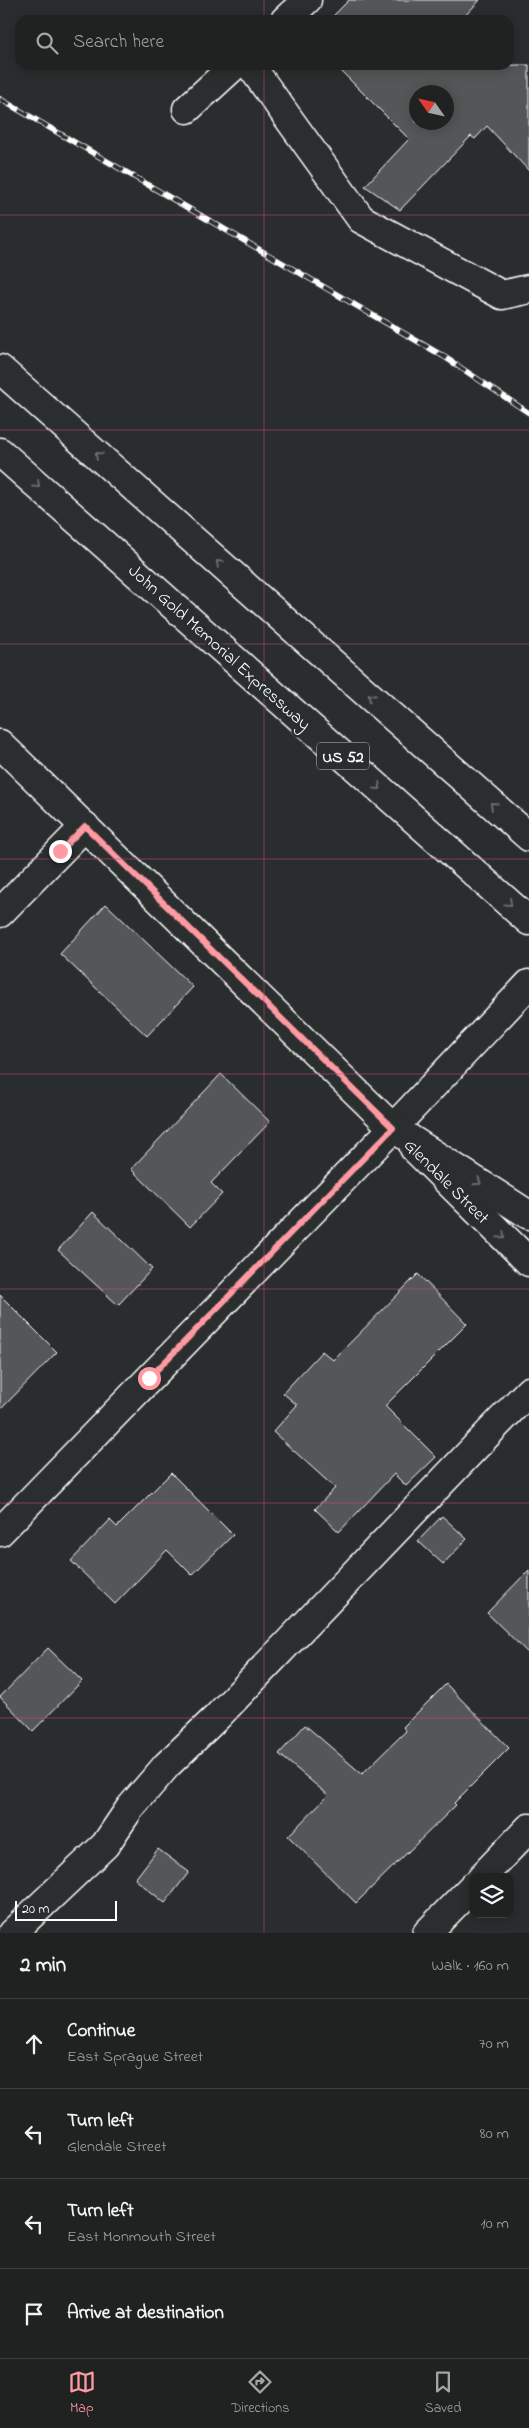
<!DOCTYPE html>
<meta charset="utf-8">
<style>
body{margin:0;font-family:"Indie Flower",sans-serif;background:#282a2a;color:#f1f3f6}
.controls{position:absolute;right:15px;bottom:15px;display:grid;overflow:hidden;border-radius:10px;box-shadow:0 2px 12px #0003}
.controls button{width:45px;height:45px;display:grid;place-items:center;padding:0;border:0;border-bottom:1px solid #3d3f40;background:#202222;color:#f1f3f6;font:25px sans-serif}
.compass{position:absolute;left:409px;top:85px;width:45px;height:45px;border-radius:50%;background:#202222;box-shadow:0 2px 12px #0003;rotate:304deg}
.scale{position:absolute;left:15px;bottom:12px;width:102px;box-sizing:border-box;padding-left:5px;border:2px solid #fff;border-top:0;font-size:14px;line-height:18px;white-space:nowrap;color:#fff;-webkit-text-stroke:4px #2a2d2e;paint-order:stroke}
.stop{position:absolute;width:15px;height:15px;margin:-11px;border:4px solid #ff9aa2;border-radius:50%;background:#fff}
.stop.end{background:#ff9aa2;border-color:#fff;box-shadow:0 1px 5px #0008}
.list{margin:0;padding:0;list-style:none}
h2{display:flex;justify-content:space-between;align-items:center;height:65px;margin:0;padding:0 20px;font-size:21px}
h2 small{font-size:16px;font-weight:400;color:#a2a4a5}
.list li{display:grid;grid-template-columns:32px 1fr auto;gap:15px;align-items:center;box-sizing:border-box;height:90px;padding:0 20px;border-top:1px solid #3d3f40}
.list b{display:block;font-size:19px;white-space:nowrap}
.list p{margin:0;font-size:16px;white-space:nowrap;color:#a2a4a5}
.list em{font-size:16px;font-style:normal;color:#a2a4a5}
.icon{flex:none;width:28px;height:28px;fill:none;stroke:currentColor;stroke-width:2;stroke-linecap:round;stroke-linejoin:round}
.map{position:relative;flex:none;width:529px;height:1933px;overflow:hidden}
.search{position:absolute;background:#202222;box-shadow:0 2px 12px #0003;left:15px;right:15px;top:15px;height:55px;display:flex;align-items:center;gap:12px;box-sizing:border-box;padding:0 18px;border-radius:15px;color:#a2a4a5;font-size:19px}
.sheet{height:425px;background:#202222}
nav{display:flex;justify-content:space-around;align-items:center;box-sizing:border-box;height:70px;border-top:1px solid #3d3f40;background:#202222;font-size:14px;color:#a2a4a5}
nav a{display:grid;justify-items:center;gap:2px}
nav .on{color:#ff9aa2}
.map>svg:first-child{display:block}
.building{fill:#555758;stroke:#fff;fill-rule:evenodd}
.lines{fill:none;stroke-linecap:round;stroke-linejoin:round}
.minor-casing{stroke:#fff;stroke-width:31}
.major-casing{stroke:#fff;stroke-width:31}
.highway-casing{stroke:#fff;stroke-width:31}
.minor{stroke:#2a2d2e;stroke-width:28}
.major{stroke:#2a2d2e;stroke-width:28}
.highway{stroke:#2a2d2e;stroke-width:28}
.rail-casing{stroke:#fff;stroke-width:5.5}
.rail{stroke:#2a2d2e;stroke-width:4;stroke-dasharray:11;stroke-linecap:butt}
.oneway{stroke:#6a6c6d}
.route{stroke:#ff9aa2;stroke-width:6}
.grid{fill:none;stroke:#ce467c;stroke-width:1;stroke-opacity:0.55}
.labels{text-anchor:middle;stroke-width:5;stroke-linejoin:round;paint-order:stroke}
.shield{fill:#2a2d2e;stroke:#bfc0c0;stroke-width:1}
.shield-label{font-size:16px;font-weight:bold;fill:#fff}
.street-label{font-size:18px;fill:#fff;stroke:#2a2d2e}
</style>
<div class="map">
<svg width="529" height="1933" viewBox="0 0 529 1933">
<rect width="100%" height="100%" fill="#2a2d2e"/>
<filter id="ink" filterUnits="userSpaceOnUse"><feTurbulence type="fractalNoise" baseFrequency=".02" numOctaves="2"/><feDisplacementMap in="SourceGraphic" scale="10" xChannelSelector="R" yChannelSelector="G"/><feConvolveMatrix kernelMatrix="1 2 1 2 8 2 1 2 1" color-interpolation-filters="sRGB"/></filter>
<g filter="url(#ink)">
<g class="building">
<polygon points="349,0 480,0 461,20 329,20"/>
<path d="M335,65H529V171L487,126L475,139L471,136L400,210L365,186L409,139ZM416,92H446V122H416Z"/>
<polygon points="106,904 193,987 147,1036 60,954"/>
<polygon points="221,1074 270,1122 211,1183 222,1194 190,1227 131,1169"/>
<polygon points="93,1212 152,1269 118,1305 58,1250"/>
<polygon points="418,1274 467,1324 385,1406 436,1457 406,1486 394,1474 339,1532 315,1509 335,1488 273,1432 297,1405 283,1393 322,1351 333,1360"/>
<polygon points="0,1295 57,1352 0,1410"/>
<polygon points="171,1473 233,1535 192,1575 167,1550 115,1604 71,1561 110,1520 117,1527"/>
<polygon points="442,1516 467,1539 443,1564 418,1541"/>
<polygon points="529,1570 529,1654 487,1613"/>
<polygon points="48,1648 82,1681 33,1731 0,1697"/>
<polygon points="446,1684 509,1748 454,1803 456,1805 356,1903 288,1836 328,1795 279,1754 305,1725 362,1774 406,1731 403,1727"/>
<polygon points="158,1849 189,1872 165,1903 135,1879"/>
</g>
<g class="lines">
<defs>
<g id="minor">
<polyline points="285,20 307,0"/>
<polyline points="250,65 361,219 502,295 529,289"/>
<polyline points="187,109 235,65"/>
<polyline points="0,913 85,826"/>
<polyline points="414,1148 529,1262"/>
<polyline points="482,1877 529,1828"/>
<polyline points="12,1933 105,1845 130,1808 167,1765 217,1717 529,1391"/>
<polyline points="427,1933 473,1886"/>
</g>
<g id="major">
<polyline points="0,744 393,1128"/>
<polyline points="0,1532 393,1128 529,984"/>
</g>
<g id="highway">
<polyline points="0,369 529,837"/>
<polyline points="0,452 529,921"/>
<polyline points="393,1128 529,1215"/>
</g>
</defs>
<use href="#minor" class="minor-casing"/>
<use href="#major" class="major-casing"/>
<use href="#highway" class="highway-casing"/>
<use href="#minor" class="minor"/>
<use href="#major" class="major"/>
<use href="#highway" class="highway"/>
<defs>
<polyline id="rail" points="0,99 443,356 529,413"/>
</defs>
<use href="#rail" class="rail-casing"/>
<use href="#rail" class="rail"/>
</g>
<defs><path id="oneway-chevron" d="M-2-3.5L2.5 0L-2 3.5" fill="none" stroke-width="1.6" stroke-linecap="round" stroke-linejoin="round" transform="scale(1.25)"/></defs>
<g class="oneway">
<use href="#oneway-chevron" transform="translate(98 455) rotate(-138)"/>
<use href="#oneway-chevron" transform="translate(37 485) rotate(42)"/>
<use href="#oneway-chevron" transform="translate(219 563) rotate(-138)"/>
<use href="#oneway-chevron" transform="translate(371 697) rotate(-138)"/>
<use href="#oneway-chevron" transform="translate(378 787) rotate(42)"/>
<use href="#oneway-chevron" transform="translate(493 805) rotate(-138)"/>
<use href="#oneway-chevron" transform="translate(509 903) rotate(42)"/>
<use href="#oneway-chevron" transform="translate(478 1182) rotate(33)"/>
<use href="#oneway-chevron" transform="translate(502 1236) rotate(45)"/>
</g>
</g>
<g class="lines" filter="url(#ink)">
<polyline class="route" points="60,851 85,826 393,1128 149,1378"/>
</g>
<path class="grid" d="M264,0V20M264,65V1933M0,215H529M0,430H529M0,644H529M0,859H529M0,1074H529M0,1289H529M0,1503H529M0,1718H529"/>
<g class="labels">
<rect class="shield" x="317" y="742.5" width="52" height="27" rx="4"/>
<g class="shield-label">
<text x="343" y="762">US 52</text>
</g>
<g class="street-label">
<text transform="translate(220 647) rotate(42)" y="6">John Gold Memorial Expressway</text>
<text transform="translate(447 1181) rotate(45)" y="6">Glendale Street</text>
</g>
</g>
</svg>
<div class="controls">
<button><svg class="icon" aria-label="layers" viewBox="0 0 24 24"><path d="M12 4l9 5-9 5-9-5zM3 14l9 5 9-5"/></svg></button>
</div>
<svg class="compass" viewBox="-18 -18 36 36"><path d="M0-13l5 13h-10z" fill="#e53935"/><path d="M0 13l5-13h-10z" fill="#a2a4a5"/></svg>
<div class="scale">20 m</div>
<div class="stop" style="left:149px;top:1378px"></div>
<div class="stop end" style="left:60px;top:851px"></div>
<div class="search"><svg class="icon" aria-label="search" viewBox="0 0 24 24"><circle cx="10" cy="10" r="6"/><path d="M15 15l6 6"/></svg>Search here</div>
</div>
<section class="sheet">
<h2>2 min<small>Walk · 160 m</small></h2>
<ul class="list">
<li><svg class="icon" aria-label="ahead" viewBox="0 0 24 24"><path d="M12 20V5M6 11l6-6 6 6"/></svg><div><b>Continue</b><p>East Sprague Street</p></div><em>70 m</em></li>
<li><svg class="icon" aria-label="left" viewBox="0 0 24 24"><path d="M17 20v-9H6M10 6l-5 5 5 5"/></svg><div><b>Turn left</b><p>Glendale Street</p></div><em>80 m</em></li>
<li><svg class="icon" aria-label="left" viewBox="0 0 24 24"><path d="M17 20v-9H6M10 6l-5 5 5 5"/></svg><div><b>Turn left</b><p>East Monmouth Street</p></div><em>10 m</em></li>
<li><svg class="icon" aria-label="arrive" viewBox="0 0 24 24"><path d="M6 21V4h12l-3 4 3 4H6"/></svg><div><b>Arrive at destination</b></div></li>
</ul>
</section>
<nav>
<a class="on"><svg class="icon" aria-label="map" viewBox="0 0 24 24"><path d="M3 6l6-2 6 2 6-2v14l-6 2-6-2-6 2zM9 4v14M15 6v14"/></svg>Map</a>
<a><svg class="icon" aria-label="directions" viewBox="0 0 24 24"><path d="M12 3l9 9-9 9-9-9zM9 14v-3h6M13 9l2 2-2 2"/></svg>Directions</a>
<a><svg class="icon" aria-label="saved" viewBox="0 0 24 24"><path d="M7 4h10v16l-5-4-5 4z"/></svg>Saved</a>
</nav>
